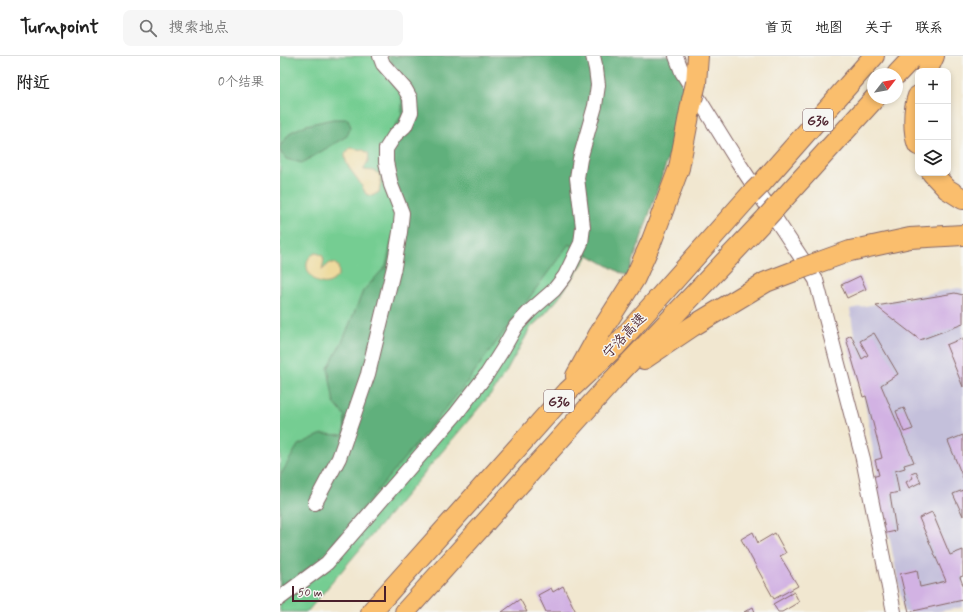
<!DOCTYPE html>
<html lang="zh">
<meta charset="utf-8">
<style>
body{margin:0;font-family:Mynerve,"LXGW WenKai TC",sans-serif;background:#f6f6f6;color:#222}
.controls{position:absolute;right:12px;top:12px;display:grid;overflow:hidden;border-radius:8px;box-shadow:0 2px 6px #0003}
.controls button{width:36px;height:36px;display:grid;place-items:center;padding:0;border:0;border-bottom:1px solid #e0e0e0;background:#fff;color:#222;font:20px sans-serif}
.compass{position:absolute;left:587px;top:12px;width:36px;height:36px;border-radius:50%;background:#fff;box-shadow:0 2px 6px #0003;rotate:59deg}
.scale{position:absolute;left:12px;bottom:10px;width:94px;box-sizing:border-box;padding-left:4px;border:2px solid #4a1f2b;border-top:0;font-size:11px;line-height:14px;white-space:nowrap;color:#4a1f2b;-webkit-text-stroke:3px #f6f6f2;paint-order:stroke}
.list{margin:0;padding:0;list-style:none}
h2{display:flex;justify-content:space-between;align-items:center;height:52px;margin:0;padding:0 16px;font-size:17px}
h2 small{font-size:13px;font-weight:400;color:#767676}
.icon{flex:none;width:22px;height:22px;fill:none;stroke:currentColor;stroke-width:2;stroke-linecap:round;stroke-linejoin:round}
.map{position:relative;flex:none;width:683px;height:556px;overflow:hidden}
header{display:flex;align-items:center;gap:24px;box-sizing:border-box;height:56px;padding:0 20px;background:#fff;border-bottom:1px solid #e0e0e0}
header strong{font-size:19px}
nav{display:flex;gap:22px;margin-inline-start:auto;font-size:14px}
.search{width:280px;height:36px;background:#f6f6f6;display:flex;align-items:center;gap:10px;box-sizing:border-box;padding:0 14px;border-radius:8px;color:#767676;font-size:15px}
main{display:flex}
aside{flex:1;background:#fff}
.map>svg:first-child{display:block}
.industrial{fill:#c4c0db}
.green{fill:#75cd92;stroke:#60765e}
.forest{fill:#60b07c;stroke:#556854}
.sand{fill:#eeda9e;stroke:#9c7c64}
.building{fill:#d2b2e3}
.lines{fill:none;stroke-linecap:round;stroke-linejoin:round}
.minor-casing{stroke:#846565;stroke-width:16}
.highway-casing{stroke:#846565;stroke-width:22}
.minor{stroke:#fff;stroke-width:14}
.highway{stroke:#fabe6d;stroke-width:20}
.highway-bridge-casing{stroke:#846565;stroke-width:22;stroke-linecap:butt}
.highway-bridge{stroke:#fabe6d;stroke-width:20}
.labels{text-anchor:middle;stroke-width:3;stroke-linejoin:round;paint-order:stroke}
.shield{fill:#f6f6f2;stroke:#7e6067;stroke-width:1}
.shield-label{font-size:13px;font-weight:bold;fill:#4a1f2b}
.street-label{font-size:14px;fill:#4a1f2b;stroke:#f6f6f2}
</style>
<header>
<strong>Turnpoint</strong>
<div class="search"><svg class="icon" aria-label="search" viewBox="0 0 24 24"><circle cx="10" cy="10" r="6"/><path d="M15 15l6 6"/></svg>搜索地点</div>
<nav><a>首页</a><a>地图</a><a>关于</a><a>联系</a></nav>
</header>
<main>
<aside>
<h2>附近<small>0个结果</small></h2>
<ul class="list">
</ul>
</aside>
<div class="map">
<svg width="683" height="556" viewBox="0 0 683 556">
<rect width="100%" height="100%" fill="#f6f6f2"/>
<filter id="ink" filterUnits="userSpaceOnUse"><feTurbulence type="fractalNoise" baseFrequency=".025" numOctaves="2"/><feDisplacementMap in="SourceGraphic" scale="8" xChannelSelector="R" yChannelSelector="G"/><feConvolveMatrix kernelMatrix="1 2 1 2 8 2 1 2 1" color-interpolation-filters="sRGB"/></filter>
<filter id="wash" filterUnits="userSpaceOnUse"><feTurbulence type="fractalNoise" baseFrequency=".012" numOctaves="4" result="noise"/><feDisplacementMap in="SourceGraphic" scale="16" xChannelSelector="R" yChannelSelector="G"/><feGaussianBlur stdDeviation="0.9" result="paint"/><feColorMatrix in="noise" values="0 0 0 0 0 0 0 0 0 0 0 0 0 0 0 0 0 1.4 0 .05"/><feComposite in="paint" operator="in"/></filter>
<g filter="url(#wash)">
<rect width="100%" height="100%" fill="#f1e7d0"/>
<polygon class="industrial" points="678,232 683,233 683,551 657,556 624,556 594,401 570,253"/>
<polygon class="green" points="0,0 339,0 362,123 278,243 263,260 251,271 225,318 214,334 27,556 0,556"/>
<g class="forest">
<polygon points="109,0 407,0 403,58 348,221 289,188 181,334 52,489 32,509 0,535 0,420 18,389 42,378 64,379 65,360 54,347 48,312 63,284 83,235 106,210 117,162 108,83 122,58 122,25"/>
<polygon points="53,63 68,63 71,71 67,80 22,107 6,103 0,95 0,90 11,76 26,69"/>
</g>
<g class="sand">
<path d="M70,92L83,94L88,97C90,103 87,107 84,112V114L94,115L99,118L101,124L99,136L92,140L86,138C83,132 80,126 76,121C70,113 65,108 65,98Z"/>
<path d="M36,197L42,199L44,204L42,214L50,207H54L58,210L59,218C41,245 12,206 36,197Z"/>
</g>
<g id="blocks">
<g class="building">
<polygon points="580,220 586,233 567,242 561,229"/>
<polygon points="675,237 683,239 683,268 640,284 596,250"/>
<polygon points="594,277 618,318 601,329 634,406 624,409 625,412 615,415 619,436 610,438 616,475 602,478 592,421 599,419 595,404 602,402 586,340 583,341 566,282 571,279 582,303 588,299 580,285"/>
<polygon points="683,282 683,331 666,289"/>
<polygon points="624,352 633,373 624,376 616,355"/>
<polygon points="683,379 683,422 668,385"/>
<polygon points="636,416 641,426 629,432 626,426 633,422 631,418"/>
<polygon points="683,434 683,460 673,438"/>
<polygon points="652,456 670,499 683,494 683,520 680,521 683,529 683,544 629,556 620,518 637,514 640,531 666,525 639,462"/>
<polygon points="473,476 478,487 495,477 506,497 500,500 518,530 494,543 461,483"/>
<polygon points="283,530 296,556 266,556 258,539 271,532 273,536"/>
<polygon points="514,536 519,546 502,556 498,556 493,548"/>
<polygon points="240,543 247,556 222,556"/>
<polygon points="473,551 475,556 464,556"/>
</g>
</g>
</g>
<g filter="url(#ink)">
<use href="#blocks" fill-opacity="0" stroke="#846565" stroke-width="1"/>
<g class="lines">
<defs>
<g id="minor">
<polyline points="396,0 402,16 456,103 536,224 583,403 614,556"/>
<polyline points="35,447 59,402 88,318 114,211 120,176 122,157 111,129 106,106 106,93 115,79 125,70 131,56 130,42 125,33 103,8 100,0"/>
<polyline points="0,542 47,507 176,358 207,318 223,293 236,270 250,255 274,234 285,220 301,187 303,171 297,122 300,103 315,50 318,29 316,13 313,0"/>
</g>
<g id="highway">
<polyline points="647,15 654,0"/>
<polyline points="617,18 634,0"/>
<polyline points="416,27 418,0"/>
<path d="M638,40C633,53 633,76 638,89"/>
<polyline points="652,117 667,133 683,143"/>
<polyline points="481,128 594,0"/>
<polyline points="496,151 595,42"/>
<polyline points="534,208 570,195 630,182 683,179"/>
<polyline points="364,303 413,270 486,226 520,213"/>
<polyline points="296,320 318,280 355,222 372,184 399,112 412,44"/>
<polyline points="91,556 288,335 335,291 471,138"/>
<polyline points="125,556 333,324 486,162"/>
</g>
</defs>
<use href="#minor" class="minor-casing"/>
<use href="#highway" class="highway-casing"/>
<use href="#minor" class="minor"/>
<use href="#highway" class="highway"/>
<defs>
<g id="highway-bridge">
<polyline points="412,44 416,27"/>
<polyline points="471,138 481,128"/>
<polyline points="486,162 496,151"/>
<polyline points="520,213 534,208"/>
</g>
</defs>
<use href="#highway-bridge" class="highway-bridge-casing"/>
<use href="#highway-bridge" class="highway-bridge"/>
</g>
</g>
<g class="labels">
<g class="shield">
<rect x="523" y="53" width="30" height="22" rx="3"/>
<rect x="264" y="334" width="30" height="22" rx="3"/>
</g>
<g class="shield-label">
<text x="538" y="69">G36</text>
<text x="279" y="350">G36</text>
</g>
<g class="street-label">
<text transform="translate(344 279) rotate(-47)" y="5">宁洛高速</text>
</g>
</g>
</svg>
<div class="controls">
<button>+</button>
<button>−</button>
<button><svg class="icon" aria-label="layers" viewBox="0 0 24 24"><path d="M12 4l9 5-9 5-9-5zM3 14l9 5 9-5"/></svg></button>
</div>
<svg class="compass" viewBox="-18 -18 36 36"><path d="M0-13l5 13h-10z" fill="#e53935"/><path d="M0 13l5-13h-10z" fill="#767676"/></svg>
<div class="scale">50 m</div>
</div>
</main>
